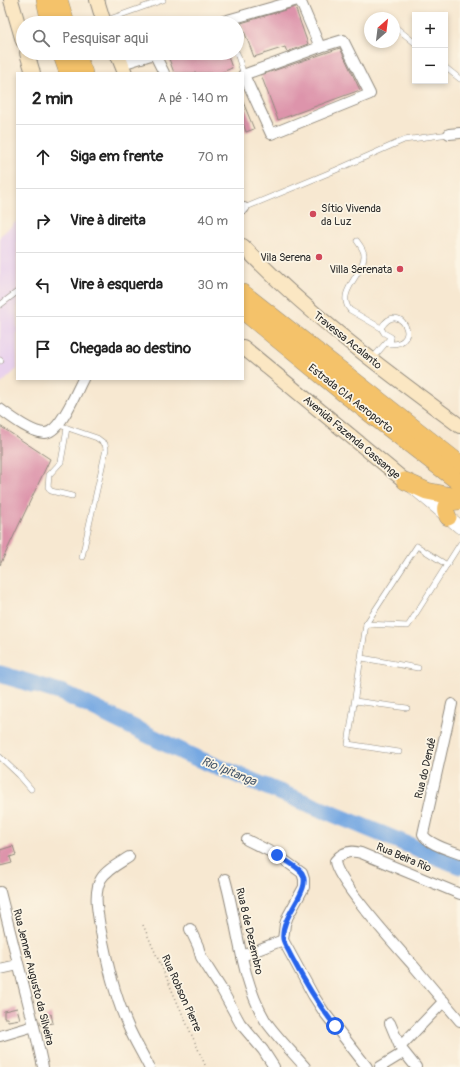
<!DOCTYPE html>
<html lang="pt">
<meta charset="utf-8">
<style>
body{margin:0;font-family:Pangolin,sans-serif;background:#f2f2f2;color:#222}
.controls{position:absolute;right:12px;top:12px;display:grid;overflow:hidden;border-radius:0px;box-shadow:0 2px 6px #0003}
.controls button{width:36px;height:36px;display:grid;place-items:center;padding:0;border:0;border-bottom:1px solid #e0e0e0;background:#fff;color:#222;font:20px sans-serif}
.compass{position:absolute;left:364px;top:12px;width:36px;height:36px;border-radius:50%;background:#fff;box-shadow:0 2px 6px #0003;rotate:28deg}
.stop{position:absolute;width:12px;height:12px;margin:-9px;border:3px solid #2563eb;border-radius:50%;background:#fff}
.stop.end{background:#2563eb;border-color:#fff;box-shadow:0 1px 4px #0008}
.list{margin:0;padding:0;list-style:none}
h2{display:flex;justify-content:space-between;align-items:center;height:52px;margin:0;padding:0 16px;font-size:17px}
h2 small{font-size:13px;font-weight:400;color:#767676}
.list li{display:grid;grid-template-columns:26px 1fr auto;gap:12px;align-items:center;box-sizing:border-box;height:64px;padding:0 16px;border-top:1px solid #e0e0e0}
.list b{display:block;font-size:15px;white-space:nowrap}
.list em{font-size:13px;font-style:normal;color:#767676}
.icon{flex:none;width:22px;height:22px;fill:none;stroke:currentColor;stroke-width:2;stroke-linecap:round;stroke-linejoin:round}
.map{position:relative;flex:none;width:460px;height:1067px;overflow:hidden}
.search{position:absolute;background:#fff;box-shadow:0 2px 6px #0003;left:16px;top:16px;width:228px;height:44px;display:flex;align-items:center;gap:10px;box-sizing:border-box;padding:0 14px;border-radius:22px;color:#767676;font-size:15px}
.panel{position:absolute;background:#fff;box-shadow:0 2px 6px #0003;left:16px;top:72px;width:228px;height:308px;border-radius:0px}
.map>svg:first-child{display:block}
.built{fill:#e9d2ed}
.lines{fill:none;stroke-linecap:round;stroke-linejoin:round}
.river{stroke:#76a8e2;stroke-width:17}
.building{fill:#dd94ab}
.service-casing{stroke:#918a7e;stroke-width:6}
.minor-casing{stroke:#918a7e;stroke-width:12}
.tertiary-casing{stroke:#918a7e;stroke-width:14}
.secondary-casing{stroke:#918a7e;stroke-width:16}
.trunk-casing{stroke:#918a7e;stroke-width:18}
.path{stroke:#918a7e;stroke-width:1.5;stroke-dasharray:1 3;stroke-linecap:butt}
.service{stroke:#fff;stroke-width:5}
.minor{stroke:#fff;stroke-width:10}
.tertiary{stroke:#fff;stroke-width:13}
.secondary{stroke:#fbe7c3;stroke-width:14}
.trunk{stroke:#f4c26a;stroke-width:17}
.route{stroke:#2563eb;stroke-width:5}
.poi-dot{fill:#d1495b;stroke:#fcf5e5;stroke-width:1.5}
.labels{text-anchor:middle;stroke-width:3.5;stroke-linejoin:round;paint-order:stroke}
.poi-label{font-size:11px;fill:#2b2b2b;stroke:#fcf5e5;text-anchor:end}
.street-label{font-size:11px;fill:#2b2b2b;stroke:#fcf5e5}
.water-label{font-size:12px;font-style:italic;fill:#45576b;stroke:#fcf5e5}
</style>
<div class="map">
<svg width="460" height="1067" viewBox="0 0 460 1067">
<rect width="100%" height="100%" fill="#fcf5e5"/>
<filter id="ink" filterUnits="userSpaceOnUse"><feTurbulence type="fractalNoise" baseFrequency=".025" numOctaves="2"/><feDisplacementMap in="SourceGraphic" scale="8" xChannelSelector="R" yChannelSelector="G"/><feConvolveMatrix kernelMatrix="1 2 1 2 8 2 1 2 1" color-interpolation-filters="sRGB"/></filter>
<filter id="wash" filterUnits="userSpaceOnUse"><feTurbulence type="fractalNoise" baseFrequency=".012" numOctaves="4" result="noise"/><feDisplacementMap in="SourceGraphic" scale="16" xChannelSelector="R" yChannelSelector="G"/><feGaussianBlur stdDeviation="0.9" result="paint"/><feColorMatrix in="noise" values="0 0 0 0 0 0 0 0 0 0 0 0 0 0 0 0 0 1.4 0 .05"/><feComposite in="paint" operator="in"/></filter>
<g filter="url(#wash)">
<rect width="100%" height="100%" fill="#f7e8d1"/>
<polygon class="built" points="17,221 17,369 0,385 0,236"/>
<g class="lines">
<polyline class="river" points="0,674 63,693 189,755 460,866"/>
</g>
<g id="blocks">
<g class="building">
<polygon points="295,7 308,44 287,52 285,47 254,57 241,23"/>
<polygon points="340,48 360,90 278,120 261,75"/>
<polygon points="167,53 227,53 232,68 220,73 174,73"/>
<polygon points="243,102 254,129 246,132 243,123"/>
<polygon points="0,426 50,459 0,565"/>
<polygon points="13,846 16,855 10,857 12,863 0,866 0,850"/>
<polygon points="17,1008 20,1019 8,1021 7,1018 4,1018 4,1011"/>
<polygon points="51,1014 53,1023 41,1025 40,1021"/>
</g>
</g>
</g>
<g filter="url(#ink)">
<use href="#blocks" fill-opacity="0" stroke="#918a7e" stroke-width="1"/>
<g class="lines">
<defs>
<g id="service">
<polyline points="382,16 384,18"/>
<polyline points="104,21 163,0"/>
<polyline points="394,26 415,43"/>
<polyline points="237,53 244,75"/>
<polyline points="445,67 460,79"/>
<polyline points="244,208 336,170 404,140 449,134"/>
<path d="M357,241C360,245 364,250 364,255C365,273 335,292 350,310L381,328L384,333L391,337L372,359"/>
<polyline points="0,305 17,292"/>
<path d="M381,328C399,298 424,345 390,344L391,338"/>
<polyline points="0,360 1,361"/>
<polyline points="59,425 97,438 105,444 106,449 82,557"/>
<polyline points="67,428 61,462 49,475 48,487 51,491 72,496"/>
<polyline points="366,624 417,546 447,565"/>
<polyline points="362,658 418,668"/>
<polyline points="355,701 407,708"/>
<polyline points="399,752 348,744 366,624 408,626 460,544"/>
<polyline points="0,757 19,775 31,789"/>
</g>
<g id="minor">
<polyline points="217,23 298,0"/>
<polyline points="154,53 164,73"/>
<polyline points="122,64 154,54"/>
<polyline points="243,75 320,47 300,0"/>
<polyline points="244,75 271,134 370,94 343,40 320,47"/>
<polyline points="449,134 460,133"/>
<polyline points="243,208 244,208"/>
<path d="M0,409C11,417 30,432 44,433C60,434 76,392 83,379"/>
<path d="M452,704L423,834C427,844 450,850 460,854"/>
<polyline points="247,840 277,855 302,873 304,879 304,887 288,916 285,924 283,940 313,995 324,1012 367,1067"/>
<path d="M129,857C120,863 106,870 101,879C93,893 98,913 100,927C107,962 114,994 128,1026C134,1040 142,1053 149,1067"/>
<path d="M225,879C238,925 240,977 265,1020C275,1035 293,1053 305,1067"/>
<polyline points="0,892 34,1026 43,1067"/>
<path d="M460,894L361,853C351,850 342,852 335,861C336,880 397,947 412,964C428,983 444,1002 460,1021"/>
<polyline points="190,929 198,946 201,957 222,990 240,1023 263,1050 274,1067"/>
<polyline points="242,956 283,940"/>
<polyline points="0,969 18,965"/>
<polyline points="390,1023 400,1047 416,1067"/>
<polyline points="0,1036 34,1026"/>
<polyline points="400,1047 444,1001"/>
<polyline points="380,1067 403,1053"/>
</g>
<polyline id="tertiary" points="414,488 460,527"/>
<g id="secondary">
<polyline points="11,0 23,41"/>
<polyline points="97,0 104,23"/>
<polyline points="27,53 33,73"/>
<polyline points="117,53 125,73"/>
<path d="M243,246C308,314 384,370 460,426"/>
<polyline points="243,347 405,481"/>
</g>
<g id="trunk">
<polyline points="45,0 50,23"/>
<polyline points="59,0 66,23"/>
<polyline points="61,53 68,73"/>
<polyline points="76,53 84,73"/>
<polyline points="243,293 460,464"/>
<polyline points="243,311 342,392 460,483"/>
<polyline points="405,481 427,491 452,496 460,498"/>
<path d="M448,517C442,505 448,501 460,501"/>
</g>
</defs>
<use href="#service" class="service-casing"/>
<use href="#minor" class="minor-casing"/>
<use href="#tertiary" class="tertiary-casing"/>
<use href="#secondary" class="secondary-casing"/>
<use href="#trunk" class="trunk-casing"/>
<polyline class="path" points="143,925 206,1067"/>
<use href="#service" class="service"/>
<use href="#minor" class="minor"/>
<use href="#tertiary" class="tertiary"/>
<use href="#secondary" class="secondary"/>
<use href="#trunk" class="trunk"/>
</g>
</g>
<g class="lines" filter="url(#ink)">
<path class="route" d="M277,855C283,859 298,867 302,873C313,890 280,915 283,939C284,944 289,951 291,956C304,981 318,1004 335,1026"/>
</g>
<g class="poi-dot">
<circle cx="313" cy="214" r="4"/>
<circle cx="319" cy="257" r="4"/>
<circle cx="400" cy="269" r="4"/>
</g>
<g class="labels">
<g class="poi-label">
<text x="321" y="212" text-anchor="start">Sítio Vivenda<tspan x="321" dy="13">da Luz</tspan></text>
<text x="311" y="261">Vila Serena</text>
<text x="392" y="273">Villa Serenata</text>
</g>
<g class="street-label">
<text transform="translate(348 340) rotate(39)" y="4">Travessa Acalanto</text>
<text transform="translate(351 398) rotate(38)" y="4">Estrada CIA Aeroporto</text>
<text transform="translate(352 437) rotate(40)" y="4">Avenida Fazenda Cassange</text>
<text transform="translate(425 768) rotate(-77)" y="4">Rua do Dendê</text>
<text transform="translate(404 857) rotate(23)" y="4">Rua Beira Rio</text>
<text transform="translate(250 931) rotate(77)" y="4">Rua 8 de Dezembro</text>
<text transform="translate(34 977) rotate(76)" y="4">Rua Jenner Augusto da Silveira</text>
<text transform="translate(182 993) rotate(66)" y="4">Rua Robson Pierre</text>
</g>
<g class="water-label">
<text transform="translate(229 771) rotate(22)" y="4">Rio Ipitanga</text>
</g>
</g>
</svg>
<div class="controls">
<button>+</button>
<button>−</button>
</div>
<svg class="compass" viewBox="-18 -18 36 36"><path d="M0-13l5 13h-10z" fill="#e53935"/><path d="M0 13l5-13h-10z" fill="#767676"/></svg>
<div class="stop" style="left:335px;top:1026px"></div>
<div class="stop end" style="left:277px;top:855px"></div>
<div class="search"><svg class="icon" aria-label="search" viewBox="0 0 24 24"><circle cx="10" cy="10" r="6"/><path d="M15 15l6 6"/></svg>Pesquisar aqui</div>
<section class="panel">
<h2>2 min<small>A pé · 140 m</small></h2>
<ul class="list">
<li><svg class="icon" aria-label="ahead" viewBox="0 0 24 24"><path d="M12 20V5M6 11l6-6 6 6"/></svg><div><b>Siga em frente</b></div><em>70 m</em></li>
<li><svg class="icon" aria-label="right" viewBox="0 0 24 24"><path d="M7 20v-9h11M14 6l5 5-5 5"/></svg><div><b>Vire à direita</b></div><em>40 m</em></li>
<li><svg class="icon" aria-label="left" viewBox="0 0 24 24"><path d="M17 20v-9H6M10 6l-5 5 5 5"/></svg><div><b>Vire à esquerda</b></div><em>30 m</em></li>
<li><svg class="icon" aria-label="arrive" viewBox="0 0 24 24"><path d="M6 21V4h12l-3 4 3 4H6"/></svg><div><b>Chegada ao destino</b></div></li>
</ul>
</section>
</div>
